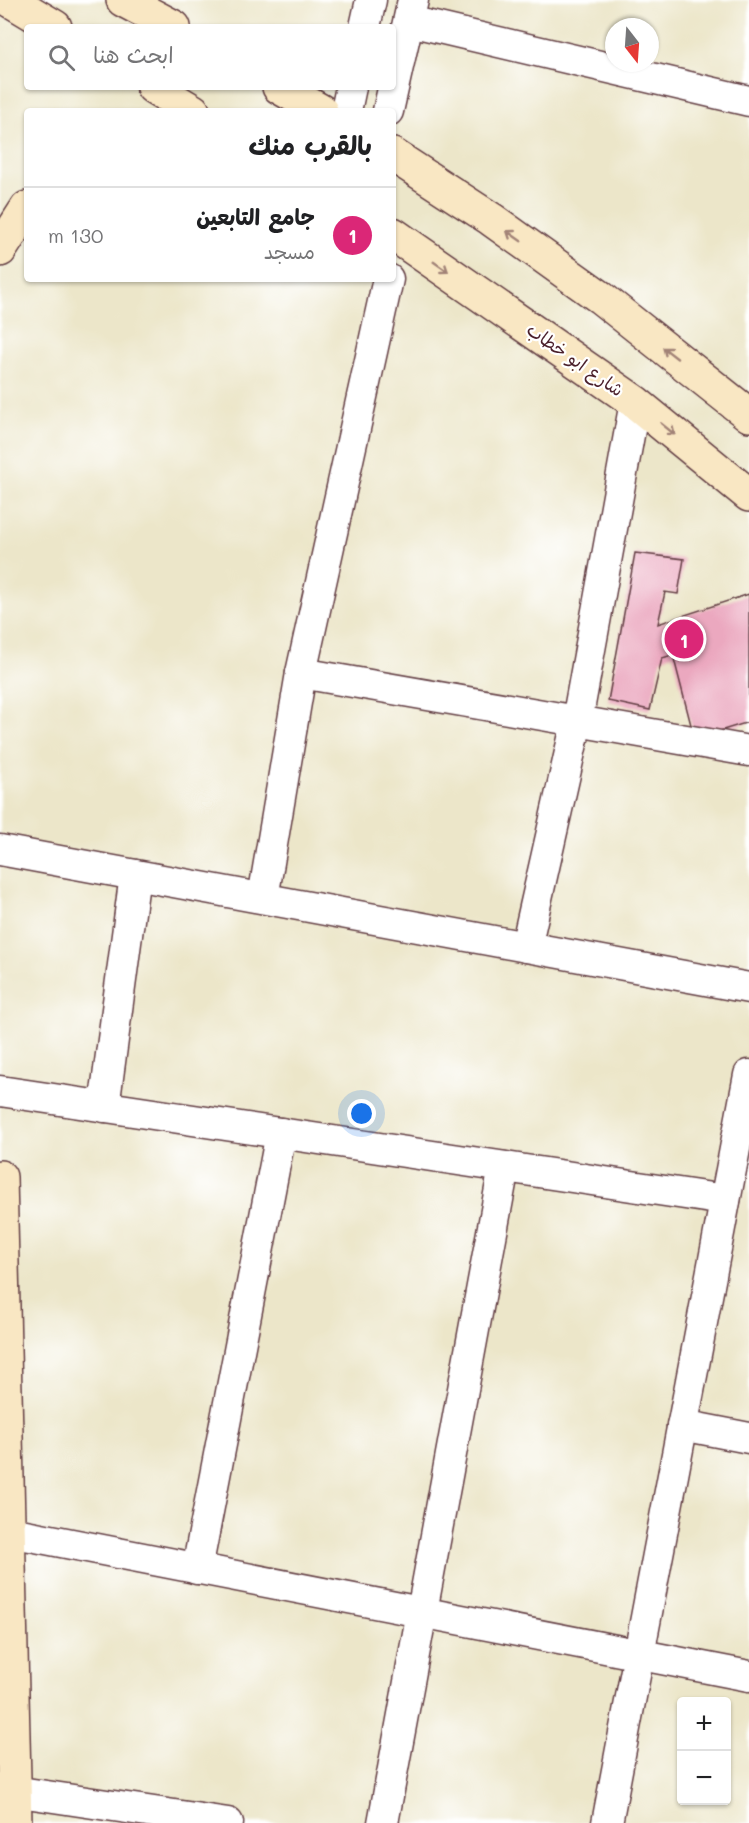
<!DOCTYPE html>
<html lang="ar">
<meta charset="utf-8">
<style>
body{margin:0;font-family:Mali,"Playpen Sans Arabic",sans-serif;background:#f6f6f6;color:#202124;direction:rtl}
.controls{position:absolute;right:18px;bottom:18px;display:grid;overflow:hidden;border-radius:6px;box-shadow:0 2px 4px #0004}
.controls button{width:54px;height:54px;display:grid;place-items:center;padding:0;border:0;border-bottom:2px solid #e0e0e0;background:#fff;color:#202124;font:30px sans-serif}
.compass{position:absolute;left:605px;top:18px;width:54px;height:54px;border-radius:50%;background:#fff;box-shadow:0 2px 4px #0004;rotate:163deg}
.you{position:absolute;left:362px;top:1114px;width:21px;height:21px;margin:-15px;border:4px solid #fff;border-radius:50%;background:#1a73e8;box-shadow:0 0 0 9px #1a73e833}
.badge{display:grid;place-items:center;width:39px;height:39px;border-radius:50%;background:#db2777;color:#fff;font-size:20px;font-weight:700}
.pin{position:absolute;translate:-50% -50%;border:3px solid #fff;box-shadow:0 2px 6px #0006}
.list{margin:0;padding:0;list-style:none}
h2{display:flex;justify-content:space-between;align-items:center;height:78px;margin:0;padding:0 24px;font-size:26px}
h2 small{font-size:20px;font-weight:400;color:#757577}
.list li{display:grid;grid-template-columns:39px 1fr auto;gap:18px;align-items:center;box-sizing:border-box;height:96px;padding:0 24px;border-top:2px solid #e0e0e0}
.list b{display:block;font-size:22px;white-space:nowrap}
.list p{margin:0;font-size:20px;white-space:nowrap;color:#757577}
.list em{font-size:20px;font-style:normal;color:#757577}
.icon{flex:none;width:33px;height:33px;fill:none;stroke:currentColor;stroke-width:2;stroke-linecap:round;stroke-linejoin:round}
.map{position:relative;flex:none;width:749px;height:1823px;overflow:hidden;direction:ltr}
.search{position:absolute;background:#fff;box-shadow:0 2px 4px #0004;left:24px;top:24px;width:372px;height:66px;display:flex;align-items:center;gap:15px;box-sizing:border-box;padding:0 21px;border-radius:6px;color:#757577;font-size:22px}
.panel{position:absolute;background:#fff;box-shadow:0 2px 4px #0004;left:24px;top:108px;width:372px;height:174px;border-radius:6px;direction:rtl}
.map>svg:first-child{display:block}
.building{fill:#eba8bf}
.lines{fill:none;stroke-linecap:round;stroke-linejoin:round}
.street-casing{stroke:#623d43;stroke-width:33}
.secondary-casing{stroke:#623d43;stroke-width:36}
.street{stroke:#fff;stroke-width:30}
.secondary{stroke:#f9e7c3;stroke-width:33}
.oneway{stroke:#a28377}
.labels{text-anchor:middle;stroke-width:4.5;stroke-linejoin:round;paint-order:stroke}
.street-label{font-size:18px;fill:#4a1f2b;stroke:#fff}
</style>
<div class="map">
<svg width="749" height="1823" viewBox="0 0 749 1823">
<rect width="100%" height="100%" fill="#fff"/>
<filter id="ink" filterUnits="userSpaceOnUse"><feTurbulence type="fractalNoise" baseFrequency=".0167" numOctaves="2"/><feDisplacementMap in="SourceGraphic" scale="12" xChannelSelector="R" yChannelSelector="G"/><feConvolveMatrix kernelMatrix="1 2 1 2 8 2 1 2 1" color-interpolation-filters="sRGB"/></filter>
<filter id="wash" filterUnits="userSpaceOnUse"><feTurbulence type="fractalNoise" baseFrequency=".008" numOctaves="4" result="noise"/><feDisplacementMap in="SourceGraphic" scale="24" xChannelSelector="R" yChannelSelector="G"/><feGaussianBlur stdDeviation="1.35" result="paint"/><feColorMatrix in="noise" values="0 0 0 0 0 0 0 0 0 0 0 0 0 0 0 0 0 1.4 0 .05"/><feComposite in="paint" operator="in"/></filter>
<g filter="url(#wash)">
<rect width="100%" height="100%" fill="#ece6c9"/>
<g id="blocks">
<polygon class="building" points="635,553 684,559 678,594 665,592 658,624 749,594 749,722 710,734 692,729 673,655 662,658 650,710 608,701"/>
</g>
</g>
<g filter="url(#ink)">
<use href="#blocks" fill-opacity="0" stroke="#623d43" stroke-width="1.5"/>
<g class="lines">
<defs>
<g id="street">
<polyline points="409,21 749,101"/>
<polyline points="365,27 371,0"/>
<polyline points="346,111 351,87"/>
<polyline points="388,111 413,0"/>
<polyline points="301,673 749,751"/>
<polyline points="0,850 749,988"/>
<polyline points="263,898 301,673 388,279"/>
<polyline points="526,947 577,721 635,402"/>
<polyline points="0,1091 725,1200"/>
<polyline points="104,1107 135,875"/>
<polyline points="682,1425 749,1438"/>
<polyline points="10,1532 749,1676"/>
<polyline points="197,1569 281,1133"/>
<polyline points="13,1791 228,1823"/>
<polyline points="383,1823 504,1167"/>
<polyline points="607,1823 749,1075"/>
</g>
<g id="secondary">
<polyline points="10,0 55,27"/>
<polyline points="123,0 174,27"/>
<polyline points="153,87 193,111"/>
<polyline points="279,87 321,111"/>
<polyline points="393,155 491,219 600,297 749,415"/>
<polyline points="393,234 635,402 749,495"/>
<polyline points="0,250 27,208"/>
<polyline points="0,1177 15,1823"/>
</g>
</defs>
<use href="#street" class="street-casing"/>
<use href="#secondary" class="secondary-casing"/>
<use href="#street" class="street"/>
<use href="#secondary" class="secondary"/>
</g>
<defs><path id="oneway-shaft" d="M-6 0H5M1.5-3L5.5 0L1.5 3" fill="none" stroke-width="1.6" stroke-linecap="round" stroke-linejoin="round" transform="scale(1.5)"/></defs>
<g class="oneway">
<use href="#oneway-shaft" transform="translate(514 236) rotate(-145)"/>
<use href="#oneway-shaft" transform="translate(441 267) rotate(35)"/>
<use href="#oneway-shaft" transform="translate(670 353) rotate(-142)"/>
<use href="#oneway-shaft" transform="translate(668 429) rotate(39)"/>
</g>
</g>
<g class="labels">
<g class="street-label">
<text transform="translate(575 360) rotate(35)" y="6">شارع ابو خطاب</text>
</g>
</g>
</svg>
<div class="controls">
<button>+</button>
<button>−</button>
</div>
<svg class="compass" viewBox="-18 -18 36 36"><path d="M0-13l5 13h-10z" fill="#e53935"/><path d="M0 13l5-13h-10z" fill="#757577"/></svg>
<div class="you"></div>
<div class="pin badge" style="left:684px;top:639px">1</div>
<div class="search"><svg class="icon" aria-label="search" viewBox="0 0 24 24"><circle cx="10" cy="10" r="6"/><path d="M15 15l6 6"/></svg>ابحث هنا</div>
<section class="panel">
<h2>بالقرب منك<small></small></h2>
<ul class="list">
<li><span class="badge">1</span><div><b>جامع التابعين</b><p>مسجد</p></div><em>130 m</em></li>
</ul>
</section>
</div>
